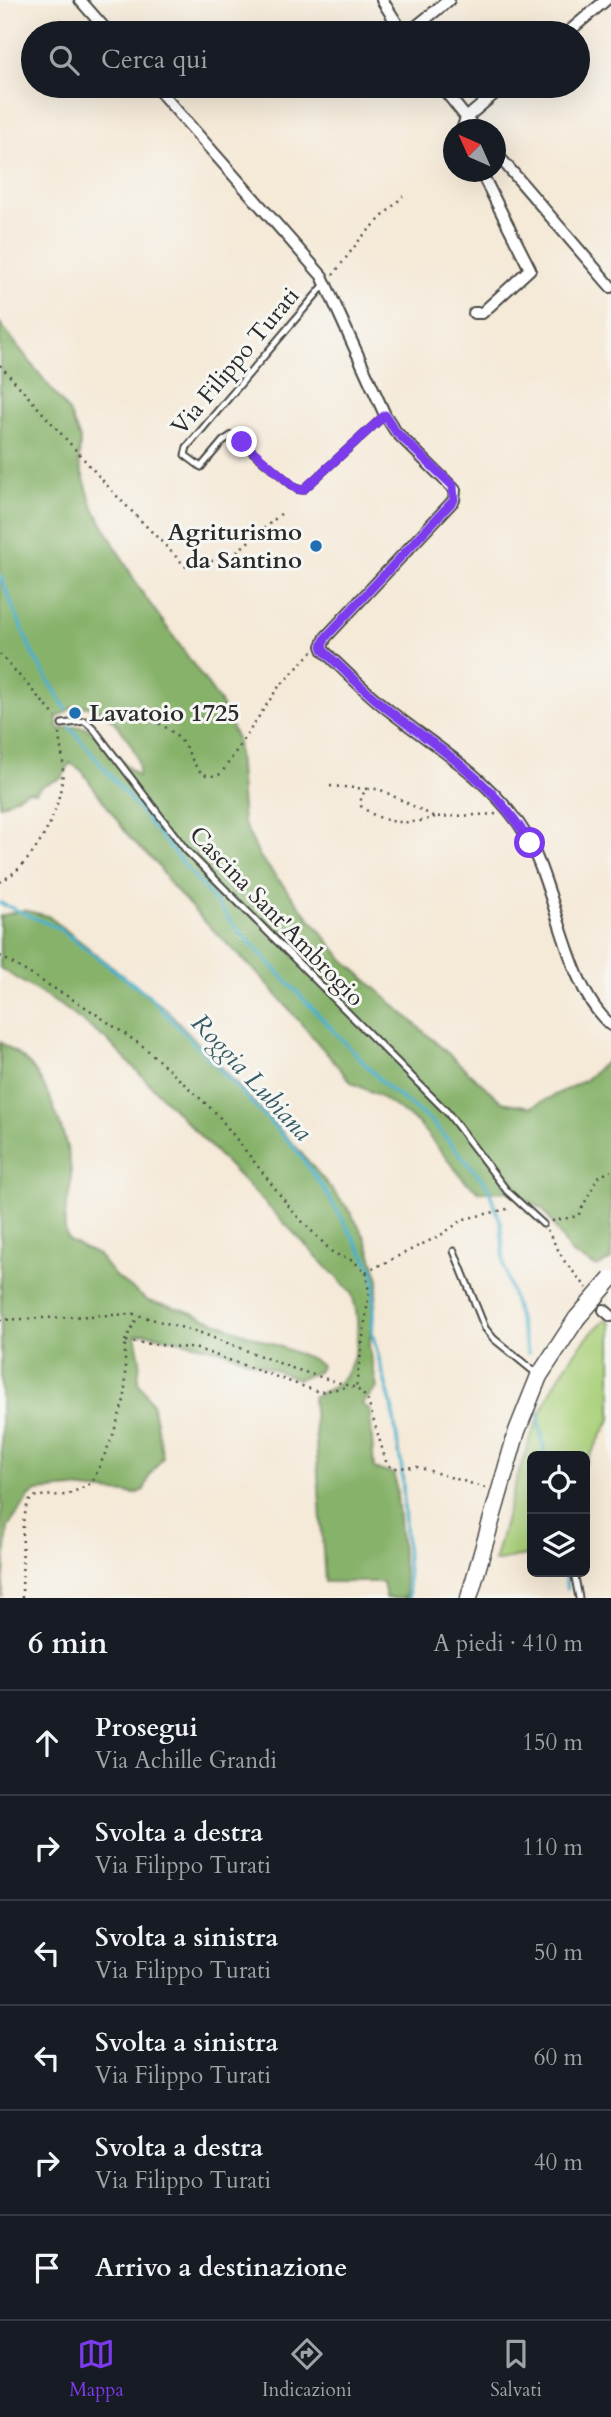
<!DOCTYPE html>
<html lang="it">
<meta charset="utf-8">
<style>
body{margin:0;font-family:Cardo,serif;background:#20242c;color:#f1f3f6}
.controls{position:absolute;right:21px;bottom:21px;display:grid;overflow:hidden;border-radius:10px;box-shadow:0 7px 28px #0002}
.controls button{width:63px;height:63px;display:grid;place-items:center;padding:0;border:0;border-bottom:2px solid #363941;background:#171b24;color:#f1f3f6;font:35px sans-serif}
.compass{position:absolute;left:443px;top:119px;width:63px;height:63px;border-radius:50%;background:#171b24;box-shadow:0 7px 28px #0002;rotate:315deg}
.stop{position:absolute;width:21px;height:21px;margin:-16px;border:5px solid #7c3aed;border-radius:50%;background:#fff}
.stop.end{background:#7c3aed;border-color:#fff;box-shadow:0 2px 7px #0008}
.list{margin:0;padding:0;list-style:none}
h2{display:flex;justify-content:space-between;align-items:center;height:91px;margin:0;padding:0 28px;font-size:30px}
h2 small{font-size:23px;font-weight:400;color:#9ea1a6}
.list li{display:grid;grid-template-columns:46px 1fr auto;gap:21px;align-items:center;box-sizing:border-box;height:105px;padding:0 28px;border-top:2px solid #363941}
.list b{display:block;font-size:26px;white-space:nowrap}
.list p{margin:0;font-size:23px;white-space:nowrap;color:#9ea1a6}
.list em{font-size:23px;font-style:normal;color:#9ea1a6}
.icon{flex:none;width:38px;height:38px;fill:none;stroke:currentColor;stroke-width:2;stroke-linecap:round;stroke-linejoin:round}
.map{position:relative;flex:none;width:611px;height:1598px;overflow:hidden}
.search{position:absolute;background:#171b24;box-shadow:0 7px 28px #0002;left:21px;right:21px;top:21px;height:77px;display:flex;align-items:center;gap:18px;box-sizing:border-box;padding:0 24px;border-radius:38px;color:#9ea1a6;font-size:26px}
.sheet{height:721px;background:#171b24}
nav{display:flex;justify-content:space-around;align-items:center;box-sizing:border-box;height:98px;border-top:2px solid #363941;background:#171b24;font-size:19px;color:#9ea1a6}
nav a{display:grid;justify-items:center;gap:4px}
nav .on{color:#7c3aed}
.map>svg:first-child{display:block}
.green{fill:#aad07a;stroke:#6a7e52;stroke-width:2}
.forest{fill:#87b26a;stroke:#596e4a;stroke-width:2;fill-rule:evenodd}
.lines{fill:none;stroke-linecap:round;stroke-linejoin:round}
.stream{stroke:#4cb0cb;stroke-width:3.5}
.lane-casing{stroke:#494845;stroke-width:9}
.street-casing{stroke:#494845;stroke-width:14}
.primary-casing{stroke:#494845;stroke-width:19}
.path{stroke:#494845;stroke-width:2.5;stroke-dasharray:2 5;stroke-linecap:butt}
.lane{stroke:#fff;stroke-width:5}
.street{stroke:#fff;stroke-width:10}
.primary{stroke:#fff;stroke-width:16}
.primary-bridge-casing{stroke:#494845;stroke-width:19;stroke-linecap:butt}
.primary-bridge{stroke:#fff;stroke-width:16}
.route{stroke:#7c3aed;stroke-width:9}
.poi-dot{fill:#1f6fb2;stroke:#f6f6f2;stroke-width:2.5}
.labels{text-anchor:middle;stroke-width:6;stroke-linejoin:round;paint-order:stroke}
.street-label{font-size:24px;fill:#2b2b2b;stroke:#f6f6f2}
.poi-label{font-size:24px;font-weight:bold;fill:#2b2b2b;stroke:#f6f6f2;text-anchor:end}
.water-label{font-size:26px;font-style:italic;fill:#375a63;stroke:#f6f6f2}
</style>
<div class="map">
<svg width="611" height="1598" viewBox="0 0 611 1598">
<rect width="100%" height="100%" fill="#f6f6f2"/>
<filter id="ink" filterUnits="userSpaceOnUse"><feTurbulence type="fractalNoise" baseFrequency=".0143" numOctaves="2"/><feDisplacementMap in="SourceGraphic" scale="14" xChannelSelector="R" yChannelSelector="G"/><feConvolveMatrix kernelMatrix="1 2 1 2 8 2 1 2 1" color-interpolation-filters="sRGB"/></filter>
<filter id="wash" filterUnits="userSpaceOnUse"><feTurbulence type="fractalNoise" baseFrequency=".00686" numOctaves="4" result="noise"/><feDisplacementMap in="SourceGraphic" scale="28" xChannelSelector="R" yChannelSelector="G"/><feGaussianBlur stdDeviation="1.57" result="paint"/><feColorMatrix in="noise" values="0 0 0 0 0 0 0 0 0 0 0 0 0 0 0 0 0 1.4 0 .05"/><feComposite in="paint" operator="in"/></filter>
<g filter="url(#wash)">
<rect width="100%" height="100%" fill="#f5e9d7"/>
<path class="green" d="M606,1319L611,1324V1418L585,1465V1456H532V1554L494,1562C517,1479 538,1378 606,1319Z"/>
<g class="forest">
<path d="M0,323L69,412L80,439L79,463L93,507L139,588L220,702L237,739L243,822L260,857L342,958L502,1102L531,1107L585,1080L611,1058V1260L597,1267L572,1254L543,1209L507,1191L480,1192L465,1181L418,1123L378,1095L352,1083L264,980L202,919L171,885L157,864L130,838L81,770L70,763L62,778L41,786L36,792L27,791L0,806ZM74,706C81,706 91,706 96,709C117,718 143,754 138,776C124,767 97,731 86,728C78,725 67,728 59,729L56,719Z"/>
<path d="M23,910L48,916L167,1010L298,1149L349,1210L366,1239L379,1279L369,1346L377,1388L362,1404L370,1410L374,1469L395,1474L406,1598H386L383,1582H325L313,1397C320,1393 332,1389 338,1383C361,1362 361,1319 351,1292L109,1042L66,1009L0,968V916Z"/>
<path d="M0,1042C10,1049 21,1055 30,1065C50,1089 73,1151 71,1182C69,1201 59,1224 69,1241L98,1255L114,1275L148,1301L184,1310L312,1359L321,1366L318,1372L298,1379L221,1350L145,1333L135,1335L140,1359L138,1382L152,1403L163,1457L150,1475L144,1490L135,1494L73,1488L37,1491L30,1496L8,1527L2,1598Z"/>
</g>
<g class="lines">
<g class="stream">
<polyline points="0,576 33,655 66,709"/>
<polyline points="70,727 240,932 387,1087 432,1122 487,1185 501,1223 504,1265 528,1353"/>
<polyline points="0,903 58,928 148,995 294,1147 324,1189 373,1270 375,1284 372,1333 392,1407 402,1470 409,1598"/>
<polyline points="537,1408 545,1456"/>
<polyline points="564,1572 567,1589"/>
</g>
</g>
</g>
<g filter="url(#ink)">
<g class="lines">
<defs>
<g id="lane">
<polyline points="326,283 187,447 185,455 201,467 223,441 232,435 297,489 303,490 385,415"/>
<polyline points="62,724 85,721 93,728 186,850 447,1112 507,1191 543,1224"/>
<polyline points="454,1251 485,1328 494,1339 537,1374"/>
<polyline points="574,1572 579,1598"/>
</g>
<g id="street">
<polyline points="80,0 109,33"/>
<polyline points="382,0 403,33"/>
<polyline points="408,33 449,0"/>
<polyline points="567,33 606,0"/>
<path d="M155,86L322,276L385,415L396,432L455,490L454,500L326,637L322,646L324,651C346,672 367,694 391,712C436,747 485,776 519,824C557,879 563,985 611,1025"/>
<polyline points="441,86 476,130"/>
<polyline points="462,130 466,118 504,86"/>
<polyline points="496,153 611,287"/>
<polyline points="474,313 482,313 530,269 481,172"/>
<polyline points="604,1310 611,1316"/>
</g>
<polyline id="primary" points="469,1598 517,1431 539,1376 577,1318"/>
</defs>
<use href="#lane" class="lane-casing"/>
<use href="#street" class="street-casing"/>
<use href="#primary" class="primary-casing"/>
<g class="path">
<polyline points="333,275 361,238 403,196"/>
<polyline points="0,365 113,492 187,568 233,555 283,512"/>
<polyline points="0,654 56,717"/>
<path d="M91,717C121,707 160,716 181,741C194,756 195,783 221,774L277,689L313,651"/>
<polyline points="330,786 368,789"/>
<path d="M435,817C410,826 381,824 361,806V796L368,789H379L435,817L498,814"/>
<path d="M0,882C37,862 61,811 63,770C64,757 59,744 59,731"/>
<polyline points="0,956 87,1008 144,1047 217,1114 294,1213 333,1253 353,1261 366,1272 369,1293 356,1388"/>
<polyline points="552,1221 578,1216 598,1177 611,1171"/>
<polyline points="547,1230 565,1262 587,1288"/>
<polyline points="366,1272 441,1235 464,1219 512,1208"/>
<polyline points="0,1320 134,1314 201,1333 292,1368 356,1388 367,1398 387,1465 395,1468 417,1467 486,1488"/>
<polyline points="125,1341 138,1316"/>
<polyline points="22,1598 23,1522 28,1502 36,1496 67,1495 92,1483 112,1438 125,1397 125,1341 198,1349 319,1392 348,1387"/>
</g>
<use href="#lane" class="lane"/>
<use href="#street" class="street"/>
<use href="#primary" class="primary"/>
<defs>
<polyline id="primary-bridge" points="577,1318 611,1279"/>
</defs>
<use href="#primary-bridge" class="primary-bridge-casing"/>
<use href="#primary-bridge" class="primary-bridge"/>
</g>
</g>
<g class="lines" filter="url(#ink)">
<path class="route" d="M242,442L297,489L303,490L385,415L396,432L453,486L454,500L326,637L322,646L324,651C346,672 367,694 391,712C445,753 495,783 530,843"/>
</g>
<g class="poi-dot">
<circle cx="316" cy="546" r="7"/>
<circle cx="75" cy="713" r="7"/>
</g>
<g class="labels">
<g class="street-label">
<text transform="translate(235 361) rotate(-50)" y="8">Via Filippo Turati</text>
<text transform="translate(277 916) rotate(46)" y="8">Cascina Sant'Ambrogio</text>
</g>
<g class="poi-label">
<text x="302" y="540">Agriturismo<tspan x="302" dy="28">da Santino</tspan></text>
<text x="89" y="721" text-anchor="start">Lavatoio 1725</text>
</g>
<g class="water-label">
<text transform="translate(252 1077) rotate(47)" y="9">Roggia Lubiana</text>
</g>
</g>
</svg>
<div class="controls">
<button><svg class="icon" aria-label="locate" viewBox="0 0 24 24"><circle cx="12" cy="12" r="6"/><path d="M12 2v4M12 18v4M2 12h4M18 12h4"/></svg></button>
<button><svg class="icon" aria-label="layers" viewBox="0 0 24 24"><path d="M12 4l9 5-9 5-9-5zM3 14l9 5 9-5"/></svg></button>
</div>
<svg class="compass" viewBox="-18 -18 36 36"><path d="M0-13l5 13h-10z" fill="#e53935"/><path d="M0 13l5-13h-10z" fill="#9ea1a6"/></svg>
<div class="stop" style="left:530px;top:843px"></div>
<div class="stop end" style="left:242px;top:442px"></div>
<div class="search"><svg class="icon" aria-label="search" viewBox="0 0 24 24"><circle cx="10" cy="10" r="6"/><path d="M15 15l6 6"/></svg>Cerca qui</div>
</div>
<section class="sheet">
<h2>6 min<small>A piedi · 410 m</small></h2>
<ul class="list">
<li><svg class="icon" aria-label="ahead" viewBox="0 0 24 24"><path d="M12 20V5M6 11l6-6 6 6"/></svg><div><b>Prosegui</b><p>Via Achille Grandi</p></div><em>150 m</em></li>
<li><svg class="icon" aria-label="right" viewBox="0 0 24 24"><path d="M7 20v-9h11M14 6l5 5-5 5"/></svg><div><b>Svolta a destra</b><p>Via Filippo Turati</p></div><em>110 m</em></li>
<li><svg class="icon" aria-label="left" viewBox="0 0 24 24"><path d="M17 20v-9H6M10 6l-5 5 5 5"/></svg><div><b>Svolta a sinistra</b><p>Via Filippo Turati</p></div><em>50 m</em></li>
<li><svg class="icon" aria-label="left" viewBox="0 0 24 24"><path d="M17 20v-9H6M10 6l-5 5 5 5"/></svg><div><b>Svolta a sinistra</b><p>Via Filippo Turati</p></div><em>60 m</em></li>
<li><svg class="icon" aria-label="right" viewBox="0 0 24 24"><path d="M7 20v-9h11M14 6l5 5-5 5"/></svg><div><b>Svolta a destra</b><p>Via Filippo Turati</p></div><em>40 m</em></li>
<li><svg class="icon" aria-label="arrive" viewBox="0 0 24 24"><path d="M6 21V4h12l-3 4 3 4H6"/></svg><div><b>Arrivo a destinazione</b></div></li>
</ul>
</section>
<nav>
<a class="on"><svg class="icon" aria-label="map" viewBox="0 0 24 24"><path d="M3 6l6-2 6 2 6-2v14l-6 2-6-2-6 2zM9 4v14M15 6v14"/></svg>Mappa</a>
<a><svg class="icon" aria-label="directions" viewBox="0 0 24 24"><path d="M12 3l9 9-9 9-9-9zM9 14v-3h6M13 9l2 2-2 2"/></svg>Indicazioni</a>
<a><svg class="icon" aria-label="saved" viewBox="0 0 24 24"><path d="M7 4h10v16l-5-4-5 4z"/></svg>Salvati</a>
</nav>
